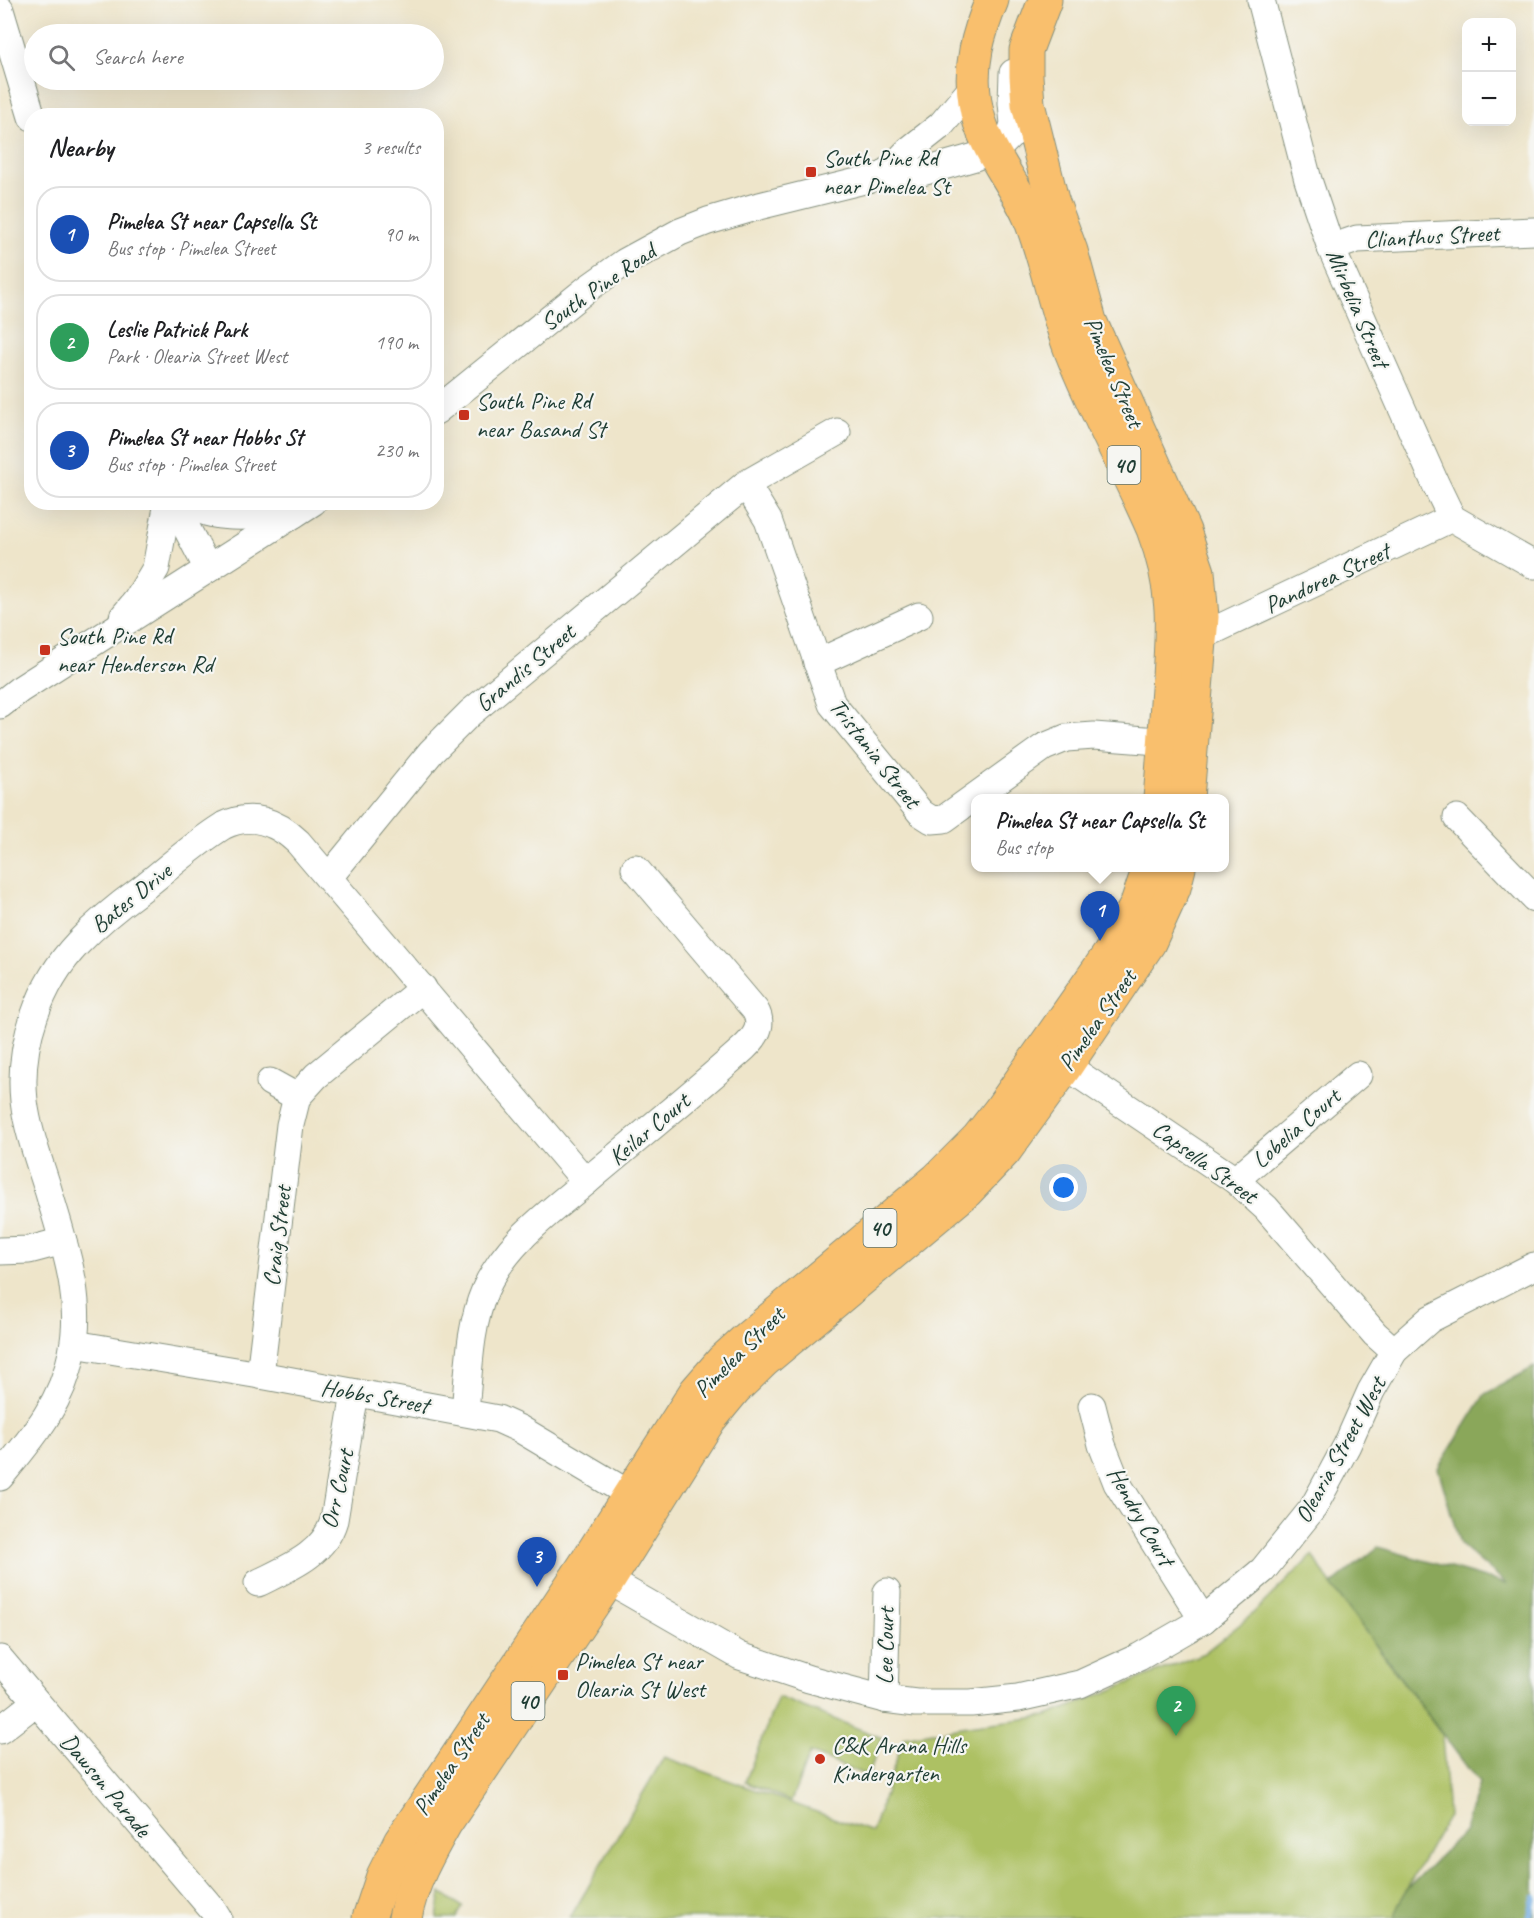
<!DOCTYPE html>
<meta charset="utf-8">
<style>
body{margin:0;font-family:Caveat,sans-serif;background:#f6f6f6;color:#202124}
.controls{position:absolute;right:18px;top:18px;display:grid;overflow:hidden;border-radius:12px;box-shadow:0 6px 24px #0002}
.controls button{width:54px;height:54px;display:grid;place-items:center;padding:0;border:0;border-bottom:2px solid #e0e0e0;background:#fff;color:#202124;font:30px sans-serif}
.you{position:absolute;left:1064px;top:1188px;width:21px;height:21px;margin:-15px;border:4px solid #fff;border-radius:50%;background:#1a73e8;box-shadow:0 0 0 9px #1a73e833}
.badge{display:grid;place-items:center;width:39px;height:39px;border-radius:50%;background:#111827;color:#fff;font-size:20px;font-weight:700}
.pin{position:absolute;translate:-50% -50px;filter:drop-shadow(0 2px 3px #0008)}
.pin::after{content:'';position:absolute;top:32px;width:21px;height:18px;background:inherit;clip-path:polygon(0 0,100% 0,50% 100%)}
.popup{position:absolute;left:971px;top:794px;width:258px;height:78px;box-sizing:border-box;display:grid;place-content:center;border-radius:12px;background:#fff;filter:drop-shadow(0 2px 4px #0005);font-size:20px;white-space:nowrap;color:#757577}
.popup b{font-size:22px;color:#202124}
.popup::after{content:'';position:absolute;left:50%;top:100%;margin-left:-12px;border:12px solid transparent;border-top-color:#fff}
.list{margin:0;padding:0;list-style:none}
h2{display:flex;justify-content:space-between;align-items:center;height:78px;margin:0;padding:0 24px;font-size:26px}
h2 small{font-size:20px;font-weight:400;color:#757577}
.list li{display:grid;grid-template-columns:39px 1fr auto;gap:18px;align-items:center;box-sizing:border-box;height:96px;margin:0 12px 12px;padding:0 12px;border:2px solid #e0e0e0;border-radius:24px}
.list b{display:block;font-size:22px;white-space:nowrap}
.list p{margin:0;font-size:20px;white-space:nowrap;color:#757577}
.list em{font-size:20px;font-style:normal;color:#757577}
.icon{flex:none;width:33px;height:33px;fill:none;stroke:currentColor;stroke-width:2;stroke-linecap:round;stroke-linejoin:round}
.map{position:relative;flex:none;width:1534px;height:1918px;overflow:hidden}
.search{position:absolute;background:#fff;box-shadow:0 6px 24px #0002;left:24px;top:24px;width:420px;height:66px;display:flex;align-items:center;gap:15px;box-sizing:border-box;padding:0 21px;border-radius:33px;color:#757577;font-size:22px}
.panel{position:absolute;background:#fff;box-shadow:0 6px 24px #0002;left:24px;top:108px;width:420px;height:402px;border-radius:24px}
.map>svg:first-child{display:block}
.green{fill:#adc164;stroke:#667f4c;stroke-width:1.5}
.forest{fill:#8aa75a;stroke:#547247;stroke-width:1.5}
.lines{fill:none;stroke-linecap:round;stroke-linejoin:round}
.stream{stroke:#72ace2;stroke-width:6}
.minor-casing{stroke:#86917f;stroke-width:29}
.major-casing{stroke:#86917f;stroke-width:35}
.minor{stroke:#fff;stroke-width:27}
.major{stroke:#f9bf6d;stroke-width:33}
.poi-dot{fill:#c8321e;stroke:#f6f6f2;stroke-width:2}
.labels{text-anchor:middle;stroke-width:4.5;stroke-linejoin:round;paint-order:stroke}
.shield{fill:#f6f6f2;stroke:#60746d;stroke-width:1.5}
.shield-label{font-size:22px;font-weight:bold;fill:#1f3d34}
.poi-label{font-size:24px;fill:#1f3d34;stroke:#f6f6f2;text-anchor:start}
.street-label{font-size:24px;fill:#1f3d34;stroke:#f6f6f2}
</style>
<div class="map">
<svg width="1534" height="1918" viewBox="0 0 1534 1918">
<rect width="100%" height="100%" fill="#f6f6f2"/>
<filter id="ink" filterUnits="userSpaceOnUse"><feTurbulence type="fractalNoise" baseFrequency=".0167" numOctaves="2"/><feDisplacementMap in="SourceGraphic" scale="12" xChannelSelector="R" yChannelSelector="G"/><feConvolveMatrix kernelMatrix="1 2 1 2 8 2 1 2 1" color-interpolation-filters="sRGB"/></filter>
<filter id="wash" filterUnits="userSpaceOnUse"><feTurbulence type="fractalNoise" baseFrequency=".008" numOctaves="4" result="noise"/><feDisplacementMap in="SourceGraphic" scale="24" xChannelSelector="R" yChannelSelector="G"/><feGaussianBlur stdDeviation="1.35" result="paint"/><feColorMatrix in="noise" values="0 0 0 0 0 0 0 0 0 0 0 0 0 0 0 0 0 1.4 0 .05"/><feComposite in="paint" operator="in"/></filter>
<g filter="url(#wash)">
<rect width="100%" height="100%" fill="#eee5ca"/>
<g class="green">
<polygon points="1313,1555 1331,1585 1442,1735 1448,1816 1406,1890 1394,1918 570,1918 664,1757 872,1832 904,1737 968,1726 1047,1716 1204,1653 1249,1617"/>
<polygon points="778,1697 882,1738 868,1776 810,1753 791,1801 745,1782"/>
<polygon points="441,1893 463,1907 456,1918 437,1918"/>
</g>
<polygon class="forest" points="1534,1367 1534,1918 1394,1918 1406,1890 1465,1831 1479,1783 1331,1585 1378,1547 1506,1584 1460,1544 1438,1468 1485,1394"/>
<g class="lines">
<polyline class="stream" points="1529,1918 1534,1898"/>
</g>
</g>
<g filter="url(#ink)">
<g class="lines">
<defs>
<g id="minor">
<polyline points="1261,0 1308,180 1331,248 1436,485 1452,518 1534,565"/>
<polyline points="0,10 32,117"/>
<polyline points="885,175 908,151 941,125 973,87"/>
<polyline points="1331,248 1357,239 1534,231"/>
<polyline points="436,411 587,289 625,262 680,232 708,221 759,206 885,175 922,172 975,157 1000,146 1010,136 1014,124 1012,103 1013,73"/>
<polyline points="746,484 768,520 832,704 921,813 932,820 944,819 1044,747 1066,738 1094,736 1184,743"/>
<polyline points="173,502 208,569"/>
<path d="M188,502C212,524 263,514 294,514"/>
<polyline points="123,617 137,600 156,568 168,502"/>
<polyline points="1200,637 1452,518"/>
<polyline points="817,663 919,616"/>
<polyline points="0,705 19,690 313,502"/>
<polyline points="1457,818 1534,898"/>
<polyline points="329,877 431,752 470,713 746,484 837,432"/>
<polyline points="1050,1055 1235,1180 1266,1208 1375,1334 1394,1351"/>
<polyline points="270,1082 297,1097"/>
<polyline points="1235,1180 1358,1075"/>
<polyline points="0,1251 29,1250 63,1241"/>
<polyline points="74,1344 260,1375 498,1419 520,1429 646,1504"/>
<polyline points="260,1375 290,1125 297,1097 316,1076 423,988"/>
<polyline points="1092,1406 1102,1445 1117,1483 1203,1620"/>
<path d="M465,1411C469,1372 469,1327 485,1290C506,1241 555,1209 594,1175C644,1133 695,1092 744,1048C756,1037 764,1025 755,1010L635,868"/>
<path d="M0,1477C32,1438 62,1404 72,1353C84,1298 64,1245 49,1193C40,1163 28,1133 24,1101C18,1045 39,984 78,943C97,923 118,906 140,890C167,869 194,844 223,826C251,812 276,821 298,842L586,1182"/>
<polyline points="592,1571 740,1656 809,1679 884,1699 916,1703 971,1703 1018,1698 1080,1684 1139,1657 1203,1620 1263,1570 1313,1508 1347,1445 1371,1391 1394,1351 1430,1319 1534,1266"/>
<path d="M258,1583C288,1568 324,1555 334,1520L355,1393"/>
<polyline points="0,1659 213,1910 218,1918"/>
<polyline points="884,1699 887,1592"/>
<polyline points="0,1730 36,1702"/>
</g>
<g id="major">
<path d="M992,0C978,34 969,65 975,102C982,147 1011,176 1029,216C1047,260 1054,307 1071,351C1095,412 1127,469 1153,529C1178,594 1172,635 1167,702C1165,734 1163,766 1160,798"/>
<polyline points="1045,0 1026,50 1026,76 1028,104 1052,200 1071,251 1090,321 1184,531 1198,572 1202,617 1187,798"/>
<polyline points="369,1918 383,1876 400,1842 584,1566 696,1391 722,1361 744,1341 936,1180 978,1138 1000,1110 1112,950 1136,906 1149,868"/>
<path d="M405,1918C411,1884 428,1854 445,1824L609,1580L710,1419L734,1390L765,1360L967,1191L1004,1152L1066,1066L1149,943L1174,888L1179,868"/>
</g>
</defs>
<use href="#minor" class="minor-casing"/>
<use href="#major" class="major-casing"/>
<use href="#minor" class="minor"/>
<use href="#major" class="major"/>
</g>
</g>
<g class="poi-dot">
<rect x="805" y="166" width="12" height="12" rx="3"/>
<rect x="458" y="409" width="12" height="12" rx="3"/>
<rect x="39" y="644" width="12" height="12" rx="3"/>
<rect x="557" y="1669" width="12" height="12" rx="3"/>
<circle cx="820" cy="1759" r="6"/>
</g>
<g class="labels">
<g class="shield">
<rect x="1107.5" y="446" width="33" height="38" rx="4.5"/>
<rect x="863.5" y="1209" width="33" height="38" rx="4.5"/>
<rect x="511.5" y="1682" width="33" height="38" rx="4.5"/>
</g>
<g class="shield-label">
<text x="1124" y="473">40</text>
<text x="880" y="1236">40</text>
<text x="528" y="1709">40</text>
</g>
<g class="poi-label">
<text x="823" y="166">South Pine Rd<tspan x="823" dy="28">near Pimelea St</tspan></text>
<text x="476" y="409">South Pine Rd<tspan x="476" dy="28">near Basand St</tspan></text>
<text x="57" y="644">South Pine Rd<tspan x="57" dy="28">near Henderson Rd</tspan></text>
<text x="575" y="1669">Pimelea St near<tspan x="575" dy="28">Olearia St West</tspan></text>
<text x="832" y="1753">C&amp;K Arana Hills<tspan x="832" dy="28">Kindergarten</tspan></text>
</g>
<g class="street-label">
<text transform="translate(1432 236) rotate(-3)" y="8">Clianthus Street</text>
<text transform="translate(598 287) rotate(-35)" y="8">South Pine Road</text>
<text transform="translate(1358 308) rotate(67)" y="8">Mirbelia Street</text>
<text transform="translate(1114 372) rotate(67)" y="8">Pimelea Street</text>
<text transform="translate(1327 578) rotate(-25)" y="8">Pandorea Street</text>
<text transform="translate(525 668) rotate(-40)" y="8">Grandis Street</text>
<text transform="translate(875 753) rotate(52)" y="8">Tristania Street</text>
<text transform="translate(131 898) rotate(-39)" y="8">Bates Drive</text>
<text transform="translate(1097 1020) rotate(-55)" y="8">Pimelea Street</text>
<text transform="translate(1296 1128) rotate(-41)" y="8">Lobelia Court</text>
<text transform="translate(649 1129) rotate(-40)" y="8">Keilar Court</text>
<text transform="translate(1205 1162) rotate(36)" y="8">Capsella Street</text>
<text transform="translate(277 1236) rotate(-83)" y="8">Craig Street</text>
<text transform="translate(739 1352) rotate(-45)" y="8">Pimelea Street</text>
<text transform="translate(375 1396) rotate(10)" y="8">Hobbs Street</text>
<text transform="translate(1340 1450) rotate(-61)" y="8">Olearia Street West</text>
<text transform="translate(337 1489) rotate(-77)" y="8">Orr Court</text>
<text transform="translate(1141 1516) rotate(60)" y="8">Hendry Court</text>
<text transform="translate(885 1646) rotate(-89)" y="8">Lee Court</text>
<text transform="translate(451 1764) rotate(-56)" y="8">Pimelea Street</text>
<text transform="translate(106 1785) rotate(50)" y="8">Dawson Parade</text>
</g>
</g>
</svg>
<div class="controls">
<button>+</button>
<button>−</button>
</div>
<div class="you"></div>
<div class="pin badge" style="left:1100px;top:941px;background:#1a4fb4">1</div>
<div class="popup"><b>Pimelea St near Capsella St</b>Bus stop</div>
<div class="pin badge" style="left:1176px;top:1736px;background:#2e9e5b">2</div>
<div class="pin badge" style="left:537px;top:1587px;background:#1a4fb4">3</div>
<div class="search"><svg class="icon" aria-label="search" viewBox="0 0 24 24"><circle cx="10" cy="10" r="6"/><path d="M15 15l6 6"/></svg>Search here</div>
<section class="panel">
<h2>Nearby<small>3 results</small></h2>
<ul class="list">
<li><span class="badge" style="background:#1a4fb4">1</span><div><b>Pimelea St near Capsella St</b><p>Bus stop · Pimelea Street</p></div><em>90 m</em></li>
<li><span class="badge" style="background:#2e9e5b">2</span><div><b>Leslie Patrick Park</b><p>Park · Olearia Street West</p></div><em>190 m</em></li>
<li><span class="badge" style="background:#1a4fb4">3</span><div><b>Pimelea St near Hobbs St</b><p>Bus stop · Pimelea Street</p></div><em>230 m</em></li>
</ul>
</section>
</div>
